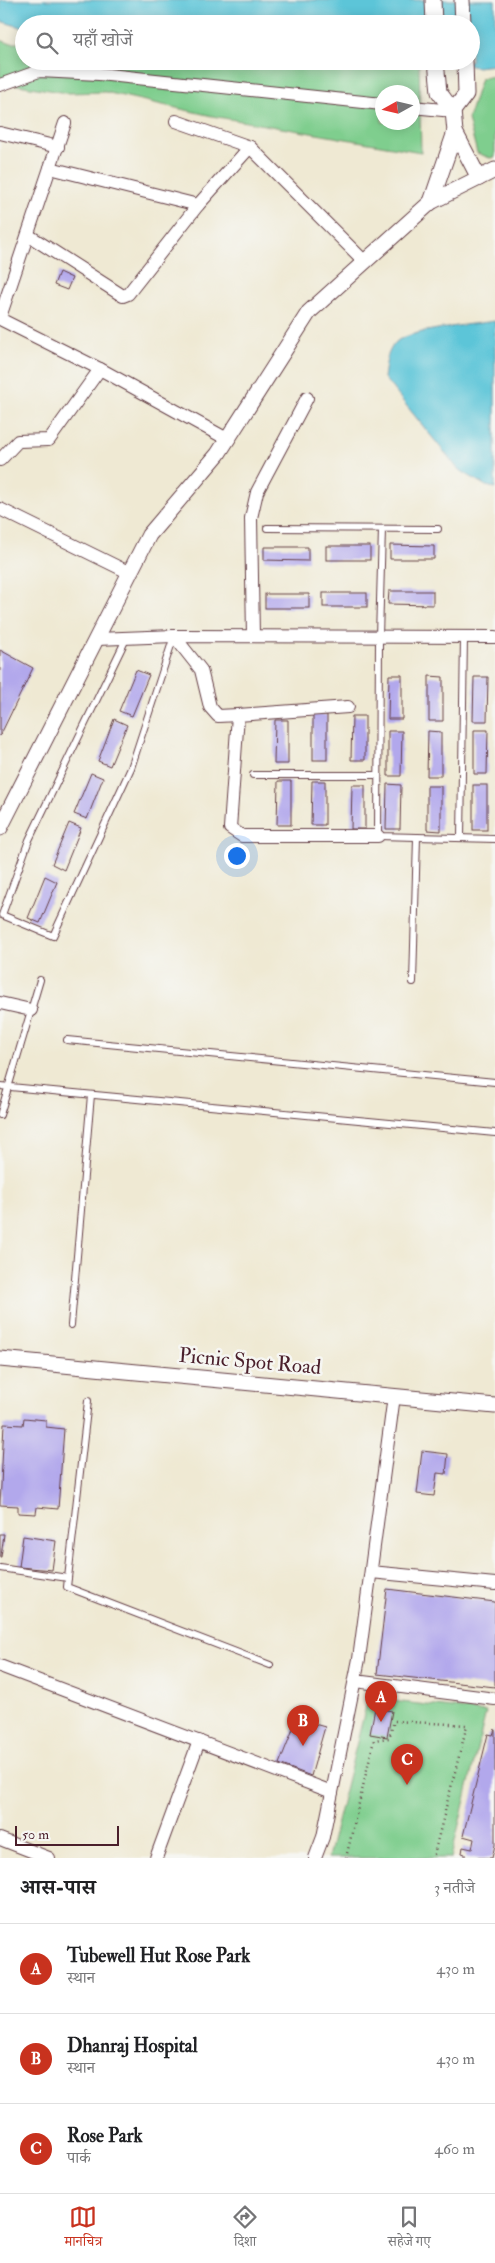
<!DOCTYPE html>
<html lang="hi">
<meta charset="utf-8">
<style>
body{margin:0;font-family:"IM FELL Double Pica","Noto Serif Devanagari",serif;background:#f6f6f6;color:#202124}
.compass{position:absolute;left:375px;top:85px;width:45px;height:45px;border-radius:50%;background:#fff;box-shadow:0 2px 12px #0003;rotate:262deg}
.scale{position:absolute;left:15px;bottom:12px;width:104px;box-sizing:border-box;padding-left:5px;border:2px solid #4a1f2b;border-top:0;font-size:14px;line-height:18px;white-space:nowrap;color:#4a1f2b;-webkit-text-stroke:4px #f6f6f2;paint-order:stroke}
.you{position:absolute;left:236px;top:855px;width:18px;height:18px;margin:-12px;border:4px solid #fff;border-radius:50%;background:#1a73e8;box-shadow:0 0 0 8px #1a73e833}
.badge{display:grid;place-items:center;width:32px;height:32px;border-radius:50%;background:#c8321e;color:#fff;font-size:16px;font-weight:700}
.pin{position:absolute;translate:-50% -41px;filter:drop-shadow(0 1px 2px #0008)}
.pin::after{content:'';position:absolute;top:26px;width:18px;height:15px;background:inherit;clip-path:polygon(0 0,100% 0,50% 100%)}
.list{margin:0;padding:0;list-style:none}
h2{display:flex;justify-content:space-between;align-items:center;height:65px;margin:0;padding:0 20px;font-size:21px}
h2 small{font-size:16px;font-weight:400;color:#757577}
.list li{display:grid;grid-template-columns:32px 1fr auto;gap:15px;align-items:center;box-sizing:border-box;height:90px;padding:0 20px;border-top:1px solid #e0e0e0}
.list b{display:block;font-size:19px;white-space:nowrap}
.list p{margin:0;font-size:16px;white-space:nowrap;color:#757577}
.list em{font-size:16px;font-style:normal;color:#757577}
.icon{flex:none;width:28px;height:28px;fill:none;stroke:currentColor;stroke-width:2;stroke-linecap:round;stroke-linejoin:round}
.map{position:relative;flex:none;width:495px;height:1858px;overflow:hidden}
.search{position:absolute;background:#fff;box-shadow:0 2px 12px #0003;left:15px;right:15px;top:15px;height:55px;display:flex;align-items:center;gap:12px;box-sizing:border-box;padding:0 18px;border-radius:28px;color:#757577;font-size:19px}
.sheet{height:335px;background:#fff}
nav{display:flex;justify-content:space-around;align-items:center;box-sizing:border-box;height:70px;border-top:1px solid #e0e0e0;background:#fff;font-size:14px;color:#757577}
nav a{display:grid;justify-items:center;gap:2px}
nav .on{color:#c8321e}
.map>svg:first-child{display:block}
.green{fill:#7fce8e;stroke:#64765c;fill-rule:evenodd}
.water{fill:#5cc5d8;stroke:#537282}
.building{fill:#b2a8ec}
.lines{fill:none;stroke-linecap:round;stroke-linejoin:round}
.service-casing{stroke:#633d44;stroke-width:8}
.minor-casing{stroke:#633d44;stroke-width:14}
.tertiary-casing{stroke:#633d44;stroke-width:17}
.path{stroke:#633d44;stroke-width:2.5;stroke-dasharray:1 4;stroke-linecap:butt}
.service{stroke:#fff;stroke-width:6}
.minor{stroke:#fff;stroke-width:12}
.tertiary{stroke:#fff;stroke-width:15}
.labels{text-anchor:middle;stroke-width:5;stroke-linejoin:round;paint-order:stroke}
.street-label{font-size:21px;fill:#4a1f2b;stroke:#f6f6f2}
</style>
<div class="map">
<svg width="495" height="1858" viewBox="0 0 495 1858">
<rect width="100%" height="100%" fill="#f6f6f2"/>
<filter id="ink" filterUnits="userSpaceOnUse"><feTurbulence type="fractalNoise" baseFrequency=".02" numOctaves="2"/><feDisplacementMap in="SourceGraphic" scale="10" xChannelSelector="R" yChannelSelector="G"/><feConvolveMatrix kernelMatrix="1 2 1 2 8 2 1 2 1" color-interpolation-filters="sRGB"/></filter>
<filter id="wash" filterUnits="userSpaceOnUse"><feTurbulence type="fractalNoise" baseFrequency=".0096" numOctaves="4" result="noise"/><feDisplacementMap in="SourceGraphic" scale="20" xChannelSelector="R" yChannelSelector="G"/><feGaussianBlur stdDeviation="1.12" result="paint"/><feColorMatrix in="noise" values="0 0 0 0 0 0 0 0 0 0 0 0 0 0 0 0 0 1.4 0 .05"/><feComposite in="paint" operator="in"/></filter>
<g filter="url(#wash)">
<rect width="100%" height="100%" fill="#efe9d3"/>
<g class="green">
<path d="M0,40L9,43H24V61H386L419,65L421,152L212,116L105,92L67,93L0,82ZM382,92H412V122H382Z"/>
<polygon points="495,76 495,157 490,158 477,153 468,119 481,78"/>
<polygon points="368,1698 486,1712 451,1858 328,1858"/>
</g>
<g class="water">
<polygon points="0,0 495,0 495,65 477,67 445,61 471,61 471,24 24,24 24,28 0,21"/>
<path d="M495,321V488L486,486L458,469L384,378C386,365 386,352 396,342C408,330 476,324 495,321Z"/>
</g>
<g id="blocks">
<g class="building">
<polygon points="59,272 72,278 67,290 54,285"/>
<polygon points="390,545 434,546 434,559 390,559"/>
<rect x="326" y="546" width="44" height="14"/>
<polygon points="264,547 308,547 308,561 264,560"/>
<polygon points="389,591 433,591 433,605 388,604"/>
<rect x="323" y="593" width="44" height="14"/>
<rect x="265" y="594" width="44" height="14"/>
<polygon points="0,650 33,668 0,736"/>
<polygon points="136,670 149,675 132,716 119,711"/>
<polygon points="389,675 402,675 402,719 388,719"/>
<polygon points="429,676 443,677 443,721 429,721"/>
<polygon points="474,677 488,677 487,721 473,721"/>
<rect x="313" y="715" width="14" height="45"/>
<polygon points="352,716 365,716 365,760 351,760"/>
<polygon points="114,719 127,725 110,766 98,761"/>
<polygon points="275,720 288,720 288,764 274,764"/>
<polygon points="474,730 488,730 487,774 474,774"/>
<polygon points="388,731 402,731 401,776 388,776"/>
<polygon points="428,731 441,732 441,776 427,776"/>
<polygon points="91,773 103,778 87,819 74,814"/>
<polygon points="278,781 291,781 291,825 277,825"/>
<polygon points="312,781 325,781 325,825 311,825"/>
<polygon points="387,784 401,785 400,829 386,829"/>
<polygon points="352,785 365,785 365,829 351,829"/>
<rect x="473" y="785" width="14" height="45"/>
<polygon points="427,786 441,786 441,831 427,830"/>
<polygon points="69,823 81,828 64,870 52,864"/>
<polygon points="45,876 57,882 40,923 28,918"/>
<polygon points="24,1418 46,1420 46,1427 64,1429 58,1509 37,1507 36,1514 18,1513 18,1506 0,1505 4,1424 23,1425"/>
<polygon points="422,1451 448,1454 446,1474 437,1473 434,1496 417,1494"/>
<polygon points="0,1534 4,1534 1,1557 0,1557"/>
<polygon points="23,1536 56,1541 52,1570 19,1567"/>
<polygon points="387,1589 495,1602 495,1687 377,1674"/>
<polygon points="375,1708 392,1711 387,1737 370,1734"/>
<polygon points="297,1719 325,1727 311,1776 279,1764"/>
<polygon points="495,1729 495,1845 492,1858 465,1858 465,1854 462,1853 463,1847 472,1849 474,1839 463,1836 488,1734 493,1735"/>
</g>
</g>
</g>
<g filter="url(#ink)">
<use href="#blocks" fill-opacity="0" stroke="#633d44" stroke-width="1"/>
<g class="lines">
<defs>
<g id="service">
<polyline points="267,528 438,529"/>
<polyline points="382,529 379,637 378,836 495,839"/>
<polyline points="126,639 29,840 2,915 53,936 131,768 174,636"/>
<polyline points="253,775 377,775"/>
<polyline points="461,838 464,637"/>
<polyline points="413,982 417,837"/>
<polyline points="67,1040 495,1082"/>
<polyline points="0,1086 495,1133"/>
<polyline points="0,1115 40,980"/>
<polyline points="71,1325 91,1095"/>
<polyline points="88,1401 67,1587 270,1665"/>
<polyline points="0,1568 68,1578"/>
</g>
<g id="minor">
<polyline points="0,85 39,71 99,74 382,104"/>
<polyline points="412,107 453,111"/>
<polyline points="176,121 250,147 365,262"/>
<polyline points="0,133 58,147"/>
<polyline points="50,168 198,205"/>
<polyline points="28,235 123,296 128,294 198,205 250,147"/>
<polyline points="0,317 65,123"/>
<polyline points="0,319 100,369 227,439"/>
<polyline points="0,460 18,441 49,440 100,369"/>
<polyline points="0,509 130,573"/>
<polyline points="174,636 201,670 210,707 218,716 238,715"/>
<polyline points="253,636 251,518 257,492 307,398"/>
<polyline points="97,639 174,636 495,637"/>
<polyline points="348,707 238,715 230,828 242,836 378,836"/>
<polyline points="0,1003 31,1010"/>
<polyline points="371,1572 495,1584"/>
<polyline points="0,1666 332,1792"/>
<polyline points="355,1681 495,1699"/>
<polyline points="0,1839 49,1858"/>
<polyline points="156,1858 199,1741"/>
<polyline points="315,1858 323,1837 359,1659 394,1396"/>
</g>
<g id="tertiary">
<polyline points="433,0 434,24"/>
<polyline points="462,0 463,24"/>
<polyline points="436,61 439,92 453,111 455,132 479,178"/>
<polyline points="453,111 466,94 465,61"/>
<polyline points="431,202 455,132"/>
<polyline points="0,828 149,535 218,454 309,312 431,202 495,170"/>
<polyline points="0,1359 495,1406"/>
</g>
</defs>
<use href="#service" class="service-casing"/>
<use href="#minor" class="minor-casing"/>
<use href="#tertiary" class="tertiary-casing"/>
<polyline class="path" points="346,1858 374,1740 389,1738 394,1721 467,1725 433,1858"/>
<use href="#service" class="service"/>
<use href="#minor" class="minor"/>
<use href="#tertiary" class="tertiary"/>
</g>
</g>
<g class="labels">
<g class="street-label">
<text transform="translate(250 1361) rotate(5)" y="7">Picnic Spot Road</text>
</g>
</g>
</svg>
<svg class="compass" viewBox="-18 -18 36 36"><path d="M0-13l5 13h-10z" fill="#e53935"/><path d="M0 13l5-13h-10z" fill="#757577"/></svg>
<div class="scale">50 m</div>
<div class="you"></div>
<div class="pin badge" style="left:381px;top:1722px">A</div>
<div class="pin badge" style="left:303px;top:1746px">B</div>
<div class="pin badge" style="left:407px;top:1785px">C</div>
<div class="search"><svg class="icon" aria-label="search" viewBox="0 0 24 24"><circle cx="10" cy="10" r="6"/><path d="M15 15l6 6"/></svg>यहाँ खोजें</div>
</div>
<section class="sheet">
<h2>आस-पास<small>3 नतीजे</small></h2>
<ul class="list">
<li><span class="badge">A</span><div><b>Tubewell Hut Rose Park</b><p>स्थान</p></div><em>430 m</em></li>
<li><span class="badge">B</span><div><b>Dhanraj Hospital</b><p>स्थान</p></div><em>430 m</em></li>
<li><span class="badge">C</span><div><b>Rose Park</b><p>पार्क</p></div><em>460 m</em></li>
</ul>
</section>
<nav>
<a class="on"><svg class="icon" aria-label="map" viewBox="0 0 24 24"><path d="M3 6l6-2 6 2 6-2v14l-6 2-6-2-6 2zM9 4v14M15 6v14"/></svg>मानचित्र</a>
<a><svg class="icon" aria-label="directions" viewBox="0 0 24 24"><path d="M12 3l9 9-9 9-9-9zM9 14v-3h6M13 9l2 2-2 2"/></svg>दिशा</a>
<a><svg class="icon" aria-label="saved" viewBox="0 0 24 24"><path d="M7 4h10v16l-5-4-5 4z"/></svg>सहेजे गए</a>
</nav>
